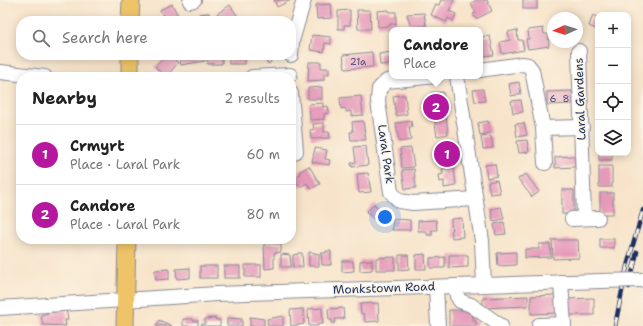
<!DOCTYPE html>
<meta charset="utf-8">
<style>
body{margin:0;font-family:"Shantell Sans",sans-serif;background:#f2f2f2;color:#222}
.controls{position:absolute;right:12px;top:12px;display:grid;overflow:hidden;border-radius:8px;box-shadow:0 2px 10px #0003}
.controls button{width:36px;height:36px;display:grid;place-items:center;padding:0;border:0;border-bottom:1px solid #e0e0e0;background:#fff;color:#222;font:20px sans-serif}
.compass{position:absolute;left:547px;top:12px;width:36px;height:36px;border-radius:50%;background:#fff;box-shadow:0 2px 10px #0003;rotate:267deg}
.you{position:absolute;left:385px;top:217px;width:14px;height:14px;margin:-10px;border:3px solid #fff;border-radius:50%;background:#1a73e8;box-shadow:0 0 0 6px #1a73e833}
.badge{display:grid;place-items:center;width:26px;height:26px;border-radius:50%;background:#b5179e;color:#fff;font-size:13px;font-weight:700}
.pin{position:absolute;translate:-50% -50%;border:2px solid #fff;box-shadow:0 1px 4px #0006}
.popup{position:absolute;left:389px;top:27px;width:94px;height:52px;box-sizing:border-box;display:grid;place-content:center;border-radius:8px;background:#fff;filter:drop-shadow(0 1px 3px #0005);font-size:13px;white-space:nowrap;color:#767676}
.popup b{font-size:15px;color:#222}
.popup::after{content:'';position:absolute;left:50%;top:100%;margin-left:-8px;border:8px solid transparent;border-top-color:#fff}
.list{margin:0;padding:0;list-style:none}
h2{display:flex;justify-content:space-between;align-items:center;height:52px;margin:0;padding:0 16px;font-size:17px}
h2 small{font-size:13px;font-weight:400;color:#767676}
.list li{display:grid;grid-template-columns:26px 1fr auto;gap:12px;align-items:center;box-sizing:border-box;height:60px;padding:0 16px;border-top:1px solid #e0e0e0}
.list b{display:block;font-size:15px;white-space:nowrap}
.list p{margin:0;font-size:13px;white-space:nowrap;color:#767676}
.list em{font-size:13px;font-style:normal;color:#767676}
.icon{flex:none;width:22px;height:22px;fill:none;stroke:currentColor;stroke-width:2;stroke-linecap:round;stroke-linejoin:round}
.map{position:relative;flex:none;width:643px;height:326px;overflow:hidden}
.search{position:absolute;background:#fff;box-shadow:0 2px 10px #0003;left:16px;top:16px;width:280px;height:44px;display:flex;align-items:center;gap:10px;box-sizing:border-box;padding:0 14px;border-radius:16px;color:#767676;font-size:15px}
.panel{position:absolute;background:#fff;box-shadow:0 2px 10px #0003;left:16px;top:72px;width:280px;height:172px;border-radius:16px}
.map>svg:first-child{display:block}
.building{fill:#e69aba}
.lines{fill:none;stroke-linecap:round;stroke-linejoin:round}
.minor-casing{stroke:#898994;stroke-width:16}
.major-casing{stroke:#898994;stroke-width:19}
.minor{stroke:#fff;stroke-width:14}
.major{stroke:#efc469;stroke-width:17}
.rail-casing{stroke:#1b2f5e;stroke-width:4.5}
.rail{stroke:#fcf5e5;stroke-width:3;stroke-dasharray:9;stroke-linecap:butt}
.minor-bridge-casing{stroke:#898994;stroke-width:16;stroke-linecap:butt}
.minor-bridge{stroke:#fff;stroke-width:14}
.labels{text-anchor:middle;stroke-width:3;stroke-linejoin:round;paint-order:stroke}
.number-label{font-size:10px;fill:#4e4a75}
.street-label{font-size:12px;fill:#1b2f5e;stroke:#fcf5e5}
</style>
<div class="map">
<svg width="643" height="326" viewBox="0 0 643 326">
<rect width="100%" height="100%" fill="#fcf5e5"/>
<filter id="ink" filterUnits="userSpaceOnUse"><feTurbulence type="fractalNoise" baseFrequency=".025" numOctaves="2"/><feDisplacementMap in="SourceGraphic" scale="8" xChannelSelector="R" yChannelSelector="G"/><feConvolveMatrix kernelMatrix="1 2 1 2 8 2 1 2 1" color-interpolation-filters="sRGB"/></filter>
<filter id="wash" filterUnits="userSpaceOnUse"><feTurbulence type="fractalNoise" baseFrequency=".012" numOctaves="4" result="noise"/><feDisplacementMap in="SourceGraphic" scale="16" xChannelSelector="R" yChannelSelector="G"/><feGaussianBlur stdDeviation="0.9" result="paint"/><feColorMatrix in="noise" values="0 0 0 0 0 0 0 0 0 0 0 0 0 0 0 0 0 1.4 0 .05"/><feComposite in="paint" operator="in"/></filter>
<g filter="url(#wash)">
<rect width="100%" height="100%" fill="#f7e3c9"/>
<g id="blocks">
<g class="building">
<polygon points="274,0 291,0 277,7"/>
<polygon points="441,0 454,0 449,11 456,14 453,21 448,18 446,22 431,15 436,4 439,5"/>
<polygon points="477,0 487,0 492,11 476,19 473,14 476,13 471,3"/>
<rect x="523" y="0" width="14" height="9"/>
<polygon points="172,4 181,21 166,21 160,10"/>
<polygon points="331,4 332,18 317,19 316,5"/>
<polygon points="230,5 241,21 222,21 217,14"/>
<polygon points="350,10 350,25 344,25 344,29 338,29 338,11"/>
<polygon points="357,10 370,10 371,29 358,29"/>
<polygon points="389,10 389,12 396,12 396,24 390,24 390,26 378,27 377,11"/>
<polygon points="209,13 210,21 195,21 195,18 199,18 199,14"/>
<polygon points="424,13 426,26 411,28 407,14"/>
<polygon points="593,15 598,17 598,30 589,26"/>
<polygon points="543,28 544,34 548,34 549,46 528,49 526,39 529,39 528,30"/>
<polygon points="517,30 518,40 522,40 524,50 502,54 500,42 510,40 508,32"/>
<polygon points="312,35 331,37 331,44 325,43 324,52 310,50"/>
<polygon points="490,36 494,55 480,56 481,37"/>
<polygon points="372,52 373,67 345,69 343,55"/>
<polygon points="392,52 392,64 380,65 379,54"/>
<polygon points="166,55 170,55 178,63 166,77 155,67"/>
<polygon points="179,55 205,55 205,61 181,65"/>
<polygon points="207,55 222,55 222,64 208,64"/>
<rect x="229" y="55" width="16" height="9"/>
<polygon points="256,55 275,55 269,64"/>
<polygon points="309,62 321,62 321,68 329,68 329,74 324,74 324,80 308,81"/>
<polygon points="519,82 521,94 511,96 509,84"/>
<polygon points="322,87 322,99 308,99 308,88"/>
<polygon points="483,89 485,101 475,102 473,90"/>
<polygon points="572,91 573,104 547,105 547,92"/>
<polygon points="443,92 446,111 428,113 427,102 432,102 431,93"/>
<polygon points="405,95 407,114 396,116 393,96"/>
<polygon points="361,96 363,115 351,116 351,111 346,112 346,108 341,109 340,98"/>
<polygon points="521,100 523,112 513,113 511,101"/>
<polygon points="323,103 323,107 328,106 329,113 324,114 324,119 310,120 309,104"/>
<polygon points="446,115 448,134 437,136 434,117"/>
<polygon points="363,121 366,140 351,140 350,132 353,132 352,122"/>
<polygon points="411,121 412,127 409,127 411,140 399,142 396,123"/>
<polygon points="488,121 490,133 480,135 478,123"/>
<polygon points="324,123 324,132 329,132 330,138 311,139 310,130 314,129 313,124"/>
<polygon points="524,123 527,135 517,137 515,124"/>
<polygon points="491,136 493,148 483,149 481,137"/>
<polygon points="527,140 529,152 519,153 517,141"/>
<polygon points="452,144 454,163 442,165 440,145"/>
<polygon points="366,146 368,165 352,167 351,163 356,162 354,147"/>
<polygon points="315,148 327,150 325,159 330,160 329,165 312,162"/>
<polygon points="411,148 414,167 402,168 400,149"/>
<rect x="599" y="153" width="13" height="7"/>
<polygon points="574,156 575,167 555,168 555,157"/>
<polygon points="495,164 497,176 487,178 485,165"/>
<polygon points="309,166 320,184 311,189 307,183 300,187 294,178 300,174 299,172"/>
<rect x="599" y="166" width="13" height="21"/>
<polygon points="454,167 456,186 444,188 444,181 440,182 439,175 443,174 442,169"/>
<polygon points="414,169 416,188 405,189 402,170"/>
<polygon points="368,173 371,192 359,193 357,174"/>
<polygon points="526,174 539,192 532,197 518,179"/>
<polygon points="497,180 500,193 490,194 488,182"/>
<rect x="562" y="190" width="12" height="24"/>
<rect x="600" y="193" width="13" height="21"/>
<polygon points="374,204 388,217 380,225 366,212"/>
<polygon points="501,207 504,219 493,221 491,209"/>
<polygon points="462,218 463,237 452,238 451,219"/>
<polygon points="393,219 410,220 410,230 392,230"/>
<polygon points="436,220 437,230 432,230 432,235 427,235 427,231 418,231 418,221"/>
<polygon points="504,222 506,234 496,235 494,224"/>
<rect x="600" y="239" width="14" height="9"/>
<polygon points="552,240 578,240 579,258 553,259"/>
<polygon points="264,243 281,244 281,252 274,253 274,268 265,269"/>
<polygon points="539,244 550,244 551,257 525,258 525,249 539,249"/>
<polygon points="326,251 331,251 331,265 322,265 321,253 326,253"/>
<polygon points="309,252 319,254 319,266 309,266"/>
<polygon points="516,252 516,265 498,266 497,253"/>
<polygon points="298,253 302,253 303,267 293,267 293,255 298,254"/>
<polygon points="281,254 290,255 291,267 281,267"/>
<polygon points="425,254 426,269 416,269 416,255"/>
<polygon points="399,255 408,255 409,269 399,270"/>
<polygon points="449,255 468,255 468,267 449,268"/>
<polygon points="395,257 395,270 376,270 376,258"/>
<polygon points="445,257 445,268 430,268 430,258"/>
<polygon points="372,260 372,270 360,271 360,261"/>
<polygon points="342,261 353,261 354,271 342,272"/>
<rect x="245" y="265" width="16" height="12"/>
<rect x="200" y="266" width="17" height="12"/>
<rect x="224" y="266" width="16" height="12"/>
<polygon points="190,268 190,278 177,279 176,269"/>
<polygon points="169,269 169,279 156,280 155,270"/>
<polygon points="557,295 558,313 531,314 531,296"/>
<polygon points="528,296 528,306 483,308 483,298"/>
<polygon points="594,298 594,315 568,315 567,299"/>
<polygon points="378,303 379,321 365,322 364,314 361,314 360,304"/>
<polygon points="322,308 323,324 318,324 318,326 309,326 308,309"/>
<polygon points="343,308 344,319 335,319 335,323 332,323 332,320 329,320 328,309"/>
<polygon points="66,309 68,320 65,320 66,326 43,325 41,315"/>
<polygon points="303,309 304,324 291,326 290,310"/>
<polygon points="449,310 473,310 473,321 476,321 476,326 449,326"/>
<polygon points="283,316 283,326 268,326 267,319"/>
<polygon points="250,317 264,319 264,326 250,326"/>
<polygon points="216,318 216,320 220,320 220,326 201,326 201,324 205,324 205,319"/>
<polygon points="227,318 242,319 242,326 227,326"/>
<polygon points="183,319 193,319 193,321 198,321 198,326 183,326"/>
<polygon points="159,320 172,326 156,326"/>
</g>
</g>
</g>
<g filter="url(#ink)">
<use href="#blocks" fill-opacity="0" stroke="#898994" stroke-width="1"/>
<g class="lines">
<defs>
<g id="minor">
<polyline points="190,1 194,0"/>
<polyline points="579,51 584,218"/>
<polyline points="291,55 292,41 304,0"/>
<polyline points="480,70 522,64 528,65 532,70 543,128 545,163"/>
<polyline points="0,72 45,77"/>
<polyline points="436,76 387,81 379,89 378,101 391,192 399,201 413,203 475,199"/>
<polyline points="457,76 482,241 484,284"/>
<polyline points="252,77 290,75"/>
<polyline points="291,93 296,151 291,155"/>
<polyline points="543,128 582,127"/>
<polyline points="572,219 598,218"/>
<polyline points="561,282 564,326"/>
<polyline points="456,286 457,296 460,301 471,305 501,326"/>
<polyline points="436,287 438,326"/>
<polyline points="0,308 217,294 601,281"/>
<polyline points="539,325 564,324"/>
</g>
<g id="major">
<polyline points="130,21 131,0"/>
<polyline points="130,77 130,55"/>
<polyline points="125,326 127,239"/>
</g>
</defs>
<use href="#minor" class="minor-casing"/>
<use href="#major" class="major-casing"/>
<use href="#minor" class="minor"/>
<use href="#major" class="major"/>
<defs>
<g id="rail">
<polyline points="629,287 637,252"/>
<polyline points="615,326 627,266 643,210"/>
</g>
</defs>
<use href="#rail" class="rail-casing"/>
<use href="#rail" class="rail"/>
<defs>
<polyline id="minor-bridge" points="601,281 643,280"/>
</defs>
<use href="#minor-bridge" class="minor-bridge-casing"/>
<use href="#minor-bridge" class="minor-bridge"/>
</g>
</g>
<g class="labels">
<g class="number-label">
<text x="358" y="65">21a</text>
<text x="553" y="102">6</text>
<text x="566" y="102">8</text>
</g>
<g class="street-label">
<text transform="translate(580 99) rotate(-92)" y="4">Laral Gardens</text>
<text transform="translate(386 154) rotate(82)" y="4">Laral Park</text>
<text transform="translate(384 288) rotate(-2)" y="4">Monkstown Road</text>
</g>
</g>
</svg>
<div class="controls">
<button>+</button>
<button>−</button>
<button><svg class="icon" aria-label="locate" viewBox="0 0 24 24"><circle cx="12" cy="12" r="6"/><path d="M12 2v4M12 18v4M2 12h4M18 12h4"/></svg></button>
<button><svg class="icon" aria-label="layers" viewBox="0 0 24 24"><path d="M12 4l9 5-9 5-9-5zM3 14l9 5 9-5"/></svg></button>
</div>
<svg class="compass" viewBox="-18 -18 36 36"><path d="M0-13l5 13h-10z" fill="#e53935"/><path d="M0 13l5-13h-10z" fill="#767676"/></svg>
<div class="you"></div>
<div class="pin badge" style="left:447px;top:154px">1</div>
<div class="pin badge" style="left:436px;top:107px">2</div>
<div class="popup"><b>Candore</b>Place</div>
<div class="search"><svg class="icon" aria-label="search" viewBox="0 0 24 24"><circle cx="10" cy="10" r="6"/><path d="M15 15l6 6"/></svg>Search here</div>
<section class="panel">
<h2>Nearby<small>2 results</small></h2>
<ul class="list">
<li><span class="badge">1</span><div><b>Crmyrt</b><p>Place · Laral Park</p></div><em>60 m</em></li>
<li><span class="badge">2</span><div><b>Candore</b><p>Place · Laral Park</p></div><em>80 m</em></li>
</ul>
</section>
</div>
